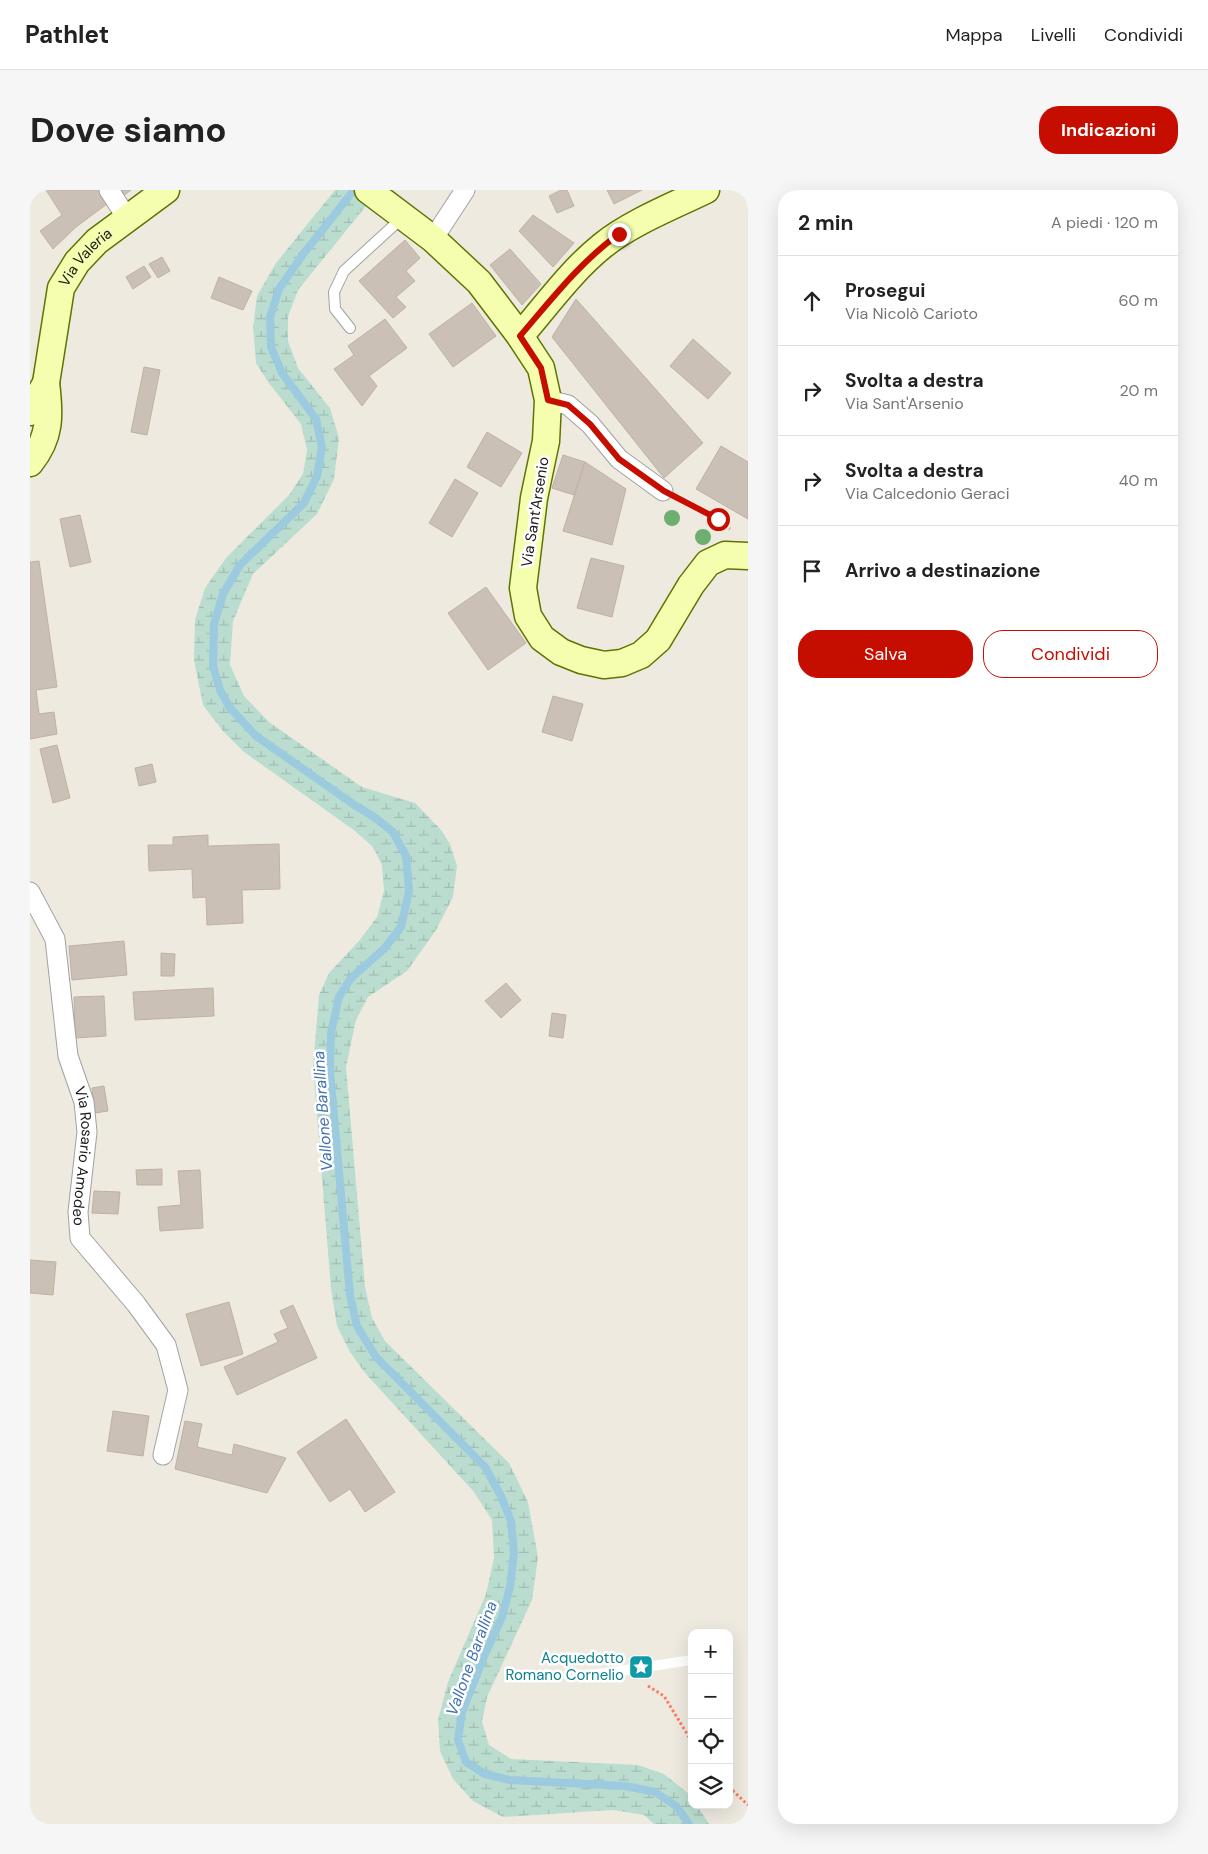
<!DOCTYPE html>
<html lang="it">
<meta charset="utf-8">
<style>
body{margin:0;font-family:"DM Sans",sans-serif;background:#f6f6f6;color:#222}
.controls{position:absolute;right:15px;bottom:15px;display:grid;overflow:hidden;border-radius:10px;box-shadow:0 5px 20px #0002}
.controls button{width:45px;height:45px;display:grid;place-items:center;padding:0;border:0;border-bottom:1px solid #e0e0e0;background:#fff;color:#222;font:25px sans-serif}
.stop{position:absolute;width:15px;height:15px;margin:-11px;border:4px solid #c60e00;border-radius:50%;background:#fff}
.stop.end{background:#c60e00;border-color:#fff;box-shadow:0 1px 5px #0008}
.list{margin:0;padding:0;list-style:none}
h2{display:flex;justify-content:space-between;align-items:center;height:65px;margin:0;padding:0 20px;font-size:21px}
h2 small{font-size:16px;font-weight:400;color:#767676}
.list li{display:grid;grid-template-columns:32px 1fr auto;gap:15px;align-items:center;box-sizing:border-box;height:90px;padding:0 20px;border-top:1px solid #e0e0e0}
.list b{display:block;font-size:19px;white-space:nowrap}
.list p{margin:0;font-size:16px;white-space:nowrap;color:#767676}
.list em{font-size:16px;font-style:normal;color:#767676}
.actions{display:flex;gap:10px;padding:15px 20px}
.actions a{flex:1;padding:11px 0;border:1px solid #c60e00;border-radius:20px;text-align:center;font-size:18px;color:#c60e00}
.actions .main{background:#c60e00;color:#fff}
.icon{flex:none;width:28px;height:28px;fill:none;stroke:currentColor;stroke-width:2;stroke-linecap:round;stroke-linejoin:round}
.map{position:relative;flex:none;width:718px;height:1634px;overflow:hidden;border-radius:20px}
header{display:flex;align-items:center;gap:30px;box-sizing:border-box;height:70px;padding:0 25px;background:#fff;border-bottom:1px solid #e0e0e0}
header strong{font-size:24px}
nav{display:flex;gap:28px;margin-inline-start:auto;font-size:18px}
.intro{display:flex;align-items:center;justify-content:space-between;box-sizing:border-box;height:120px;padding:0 30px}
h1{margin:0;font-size:35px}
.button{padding:12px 22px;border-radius:20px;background:#c60e00;color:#fff;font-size:18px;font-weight:700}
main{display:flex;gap:30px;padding:0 30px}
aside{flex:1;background:#fff;border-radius:20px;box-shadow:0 5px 20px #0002}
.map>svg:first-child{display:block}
.wetland{fill:url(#wetland-marsh)}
.pier{fill:#fff}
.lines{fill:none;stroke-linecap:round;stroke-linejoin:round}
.stream{stroke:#9ccbdf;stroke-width:8}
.building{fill:#cac0b6;stroke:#c0b1a1}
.lane-casing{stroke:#a2a2a2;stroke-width:12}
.street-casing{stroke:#a2a2a2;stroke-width:21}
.secondary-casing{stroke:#5f7400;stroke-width:29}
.path{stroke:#ff7b5f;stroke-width:3;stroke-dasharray:2.5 2.5;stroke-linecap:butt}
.lane{stroke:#fff;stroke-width:10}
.street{stroke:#fff;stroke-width:19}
.secondary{stroke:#f4feae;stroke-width:26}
.tree{fill:#6daf71}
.route{stroke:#c60e00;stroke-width:6}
.labels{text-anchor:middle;stroke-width:5;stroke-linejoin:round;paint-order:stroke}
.street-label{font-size:15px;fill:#1b1b1b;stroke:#fff}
.culture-label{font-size:15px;fill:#0d838f;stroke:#fff;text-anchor:end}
.water-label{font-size:16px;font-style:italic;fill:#4271b0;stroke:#fff}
</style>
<header>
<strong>Pathlet</strong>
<nav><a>Mappa</a><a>Livelli</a><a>Condividi</a></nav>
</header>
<div class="intro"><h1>Dove siamo</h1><a class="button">Indicazioni</a></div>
<main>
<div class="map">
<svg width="718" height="1634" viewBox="0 0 718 1634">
<defs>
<pattern id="wetland-marsh" width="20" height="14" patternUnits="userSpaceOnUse" patternTransform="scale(1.25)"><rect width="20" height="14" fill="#bbddd0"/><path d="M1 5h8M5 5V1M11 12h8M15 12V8" fill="none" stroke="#a0bdb2"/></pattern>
</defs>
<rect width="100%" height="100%" fill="#eeeae0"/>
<polygon class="wetland" points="305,0 349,0 268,100 258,127 258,151 268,178 300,218 309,248 304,289 287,324 223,384 203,431 200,475 214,506 239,532 332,597 385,613 411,640 420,654 427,676 423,707 406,740 377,781 338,807 326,830 316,877 335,1097 342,1128 355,1151 479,1273 498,1312 508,1367 502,1410 457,1507 452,1532 459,1555 481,1569 608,1575 634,1584 659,1604 662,1608 662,1615 667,1615 679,1634 624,1634 614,1625 583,1620 473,1627 443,1611 423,1589 410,1561 408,1530 418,1492 456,1404 464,1368 462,1330 444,1302 335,1183 320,1162 307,1136 301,1099 283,876 289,805 299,783 329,751 347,727 354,701 352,675 343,657 325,641 214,562 192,540 173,515 164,470 165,430 175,398 196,368 259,305 273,284 277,260 271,234 238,192 226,173 223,137 227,106 246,73"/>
<polygon class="pier" points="662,1465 662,1475 562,1490 561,1480"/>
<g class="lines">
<polyline class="stream" points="324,0 274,63 249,99 240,127 241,157 252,183 286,229 292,257 287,286 274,313 210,375 193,404 184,434 183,476 190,500 200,518 226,546 323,614 344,627 363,642 376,666 379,701 371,737 354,759 321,788 309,807 301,843 300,881 320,1105 327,1136 346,1167 455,1277 471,1306 481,1331 484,1363 480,1397 472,1427 455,1464 432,1522 428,1550 436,1572 455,1584 480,1590 595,1596 625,1602 646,1616 659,1634"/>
</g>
<g class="building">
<polygon points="16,0 68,0 77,14 46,37 23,59 10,41 32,25"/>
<polygon points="87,0 101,0 92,7"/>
<polygon points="531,0 537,0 544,16 527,23 519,6"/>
<polygon points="577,0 612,0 584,14"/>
<polygon points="503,25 544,53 523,77 489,41"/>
<polygon points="375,50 390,68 376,81 385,91 366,107 376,117 363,128 329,91"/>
<polygon points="480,59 511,94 492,115 460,75"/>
<polygon points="132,67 140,81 128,88 119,74"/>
<polygon points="114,76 121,87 103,99 96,87"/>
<polygon points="189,87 222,101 213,120 181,108"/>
<polygon points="546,109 673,253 634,288 522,147"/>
<polygon points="442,113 466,146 423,177 399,144"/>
<polygon points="355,129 377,158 339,186 347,196 332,216 304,179 324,165 318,156"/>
<polygon points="663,149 701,183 678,209 640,176"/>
<polygon points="114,177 130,180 117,245 101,242"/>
<polygon points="457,242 492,263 471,297 437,277"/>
<polygon points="691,256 718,272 718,329 666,299"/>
<polygon points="533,265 555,272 544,305 522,298"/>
<polygon points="555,272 596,299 582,355 533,341"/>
<polygon points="425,289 448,303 422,347 399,333"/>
<polygon points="50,325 61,372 40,377 30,329"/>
<polygon points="561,368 594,376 582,427 547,418"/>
<polygon points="9,371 27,497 6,500 9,524 24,522 27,544 0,549 0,372"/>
<polygon points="456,397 496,453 458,480 418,423"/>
<polygon points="523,506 553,514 542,551 512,542"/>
<polygon points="27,555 40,608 23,613 10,559"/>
<polygon points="122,574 126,592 109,596 105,578"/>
<polygon points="178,645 178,656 249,654 250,699 212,700 213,733 177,735 176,707 163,708 162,679 119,681 118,655 143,655 143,647"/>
<polygon points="94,751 97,785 42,790 39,756"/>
<polygon points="131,763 145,764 144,786 131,786"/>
<polygon points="476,793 491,810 471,828 455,811"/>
<polygon points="183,798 184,826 105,830 103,802"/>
<polygon points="74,806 76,846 45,848 44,807"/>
<polygon points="522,823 536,825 533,848 519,846"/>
<polygon points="74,896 78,921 65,923 62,898"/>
<polygon points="132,979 132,995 107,995 106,980"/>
<polygon points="170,980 173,1038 130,1041 128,1017 151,1015 148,981"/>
<polygon points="64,1001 90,1002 88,1024 62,1023"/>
<polygon points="0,1070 26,1072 23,1105 0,1103"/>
<polygon points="199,1112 213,1164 171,1176 156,1124"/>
<polygon points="263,1115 287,1168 207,1205 194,1177 248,1152 244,1144 258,1138 250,1121"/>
<polygon points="83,1221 119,1226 113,1266 77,1261"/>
<polygon points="316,1229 365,1302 335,1322 320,1299 300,1312 267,1262"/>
<polygon points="155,1231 172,1234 167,1257 202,1265 204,1254 256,1268 237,1303 145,1279"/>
</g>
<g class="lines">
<defs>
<polyline id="lane" points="320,138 305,119 304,102 314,81 373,27"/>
<g id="street">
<polyline points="79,0 97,28"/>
<polyline points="403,49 435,0"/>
<polyline points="518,210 538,215 560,234 589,269 633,301"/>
<path id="s1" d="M0,702L25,749L38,866L54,912L57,942L48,1022L50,1048L106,1114L136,1155L148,1200L133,1265"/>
</g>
<g id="secondary">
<polyline points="338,0 403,49 449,92 490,146 511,178 518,210 516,251 504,308 493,398 498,426 512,448 531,462 551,470 574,475 592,473 611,465 628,450 661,395 678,373 695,365 718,366"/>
<path d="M490,146C516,116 541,81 572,56C600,33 643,16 676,0"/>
<path id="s2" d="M0,222L16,193L31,98L47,72L67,51L136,0"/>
<path d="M0,273C21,247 20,225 16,193"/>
</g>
</defs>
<use href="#lane" class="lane-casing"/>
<use href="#street" class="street-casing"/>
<use href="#secondary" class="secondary-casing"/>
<g class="path">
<polyline points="652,311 688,329 700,339"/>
<polyline points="618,1496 634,1506 662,1552"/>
<polyline points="699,1597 718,1615"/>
</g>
<use href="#lane" class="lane"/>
<use href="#street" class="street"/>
<use href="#secondary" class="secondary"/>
</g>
<g class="tree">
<circle cx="642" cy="328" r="8"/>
<circle cx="673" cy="347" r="8"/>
</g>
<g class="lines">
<path class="route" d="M589,44C550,72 521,110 490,146L511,178L518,210L538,215L560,234L589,269L634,301L688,329"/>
</g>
<defs>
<symbol id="sight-square" viewBox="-11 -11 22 22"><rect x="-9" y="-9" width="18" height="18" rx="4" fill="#0f9aa8" stroke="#fff"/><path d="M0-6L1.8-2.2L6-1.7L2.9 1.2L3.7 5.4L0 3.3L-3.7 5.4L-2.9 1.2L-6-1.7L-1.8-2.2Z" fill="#fff"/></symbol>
</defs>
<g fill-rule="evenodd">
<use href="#sight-square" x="597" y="1463" width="28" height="28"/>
</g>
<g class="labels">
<g class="street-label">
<text dy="5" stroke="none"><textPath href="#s2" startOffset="169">Via Valeria</textPath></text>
<text transform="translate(505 322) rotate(-81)" y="5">Via Sant'Arsenio</text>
<text dy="5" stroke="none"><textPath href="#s1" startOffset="274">Via Rosario Amodeo</textPath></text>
</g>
<g class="culture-label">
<text x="594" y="1473">Acquedotto<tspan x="594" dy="17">Romano Cornelio</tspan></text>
</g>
<g class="water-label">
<text transform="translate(292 921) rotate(-94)" y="6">Vallone Barallina</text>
<text transform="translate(441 1468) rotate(-70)" y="6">Vallone Barallina</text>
</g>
</g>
</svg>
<div class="controls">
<button>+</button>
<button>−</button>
<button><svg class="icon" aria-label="locate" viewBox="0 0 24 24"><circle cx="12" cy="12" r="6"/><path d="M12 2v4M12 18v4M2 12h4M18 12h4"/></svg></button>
<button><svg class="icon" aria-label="layers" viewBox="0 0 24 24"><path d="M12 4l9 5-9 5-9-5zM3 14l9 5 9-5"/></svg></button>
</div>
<div class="stop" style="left:688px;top:329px"></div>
<div class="stop end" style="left:589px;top:44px"></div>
</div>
<aside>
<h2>2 min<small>A piedi · 120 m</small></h2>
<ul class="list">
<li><svg class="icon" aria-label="ahead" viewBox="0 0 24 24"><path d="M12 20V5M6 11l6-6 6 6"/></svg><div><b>Prosegui</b><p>Via Nicolò Carioto</p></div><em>60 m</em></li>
<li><svg class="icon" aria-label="right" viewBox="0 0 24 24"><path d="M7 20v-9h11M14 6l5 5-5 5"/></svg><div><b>Svolta a destra</b><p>Via Sant'Arsenio</p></div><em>20 m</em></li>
<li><svg class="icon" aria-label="right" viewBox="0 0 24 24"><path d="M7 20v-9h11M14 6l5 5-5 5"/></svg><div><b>Svolta a destra</b><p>Via Calcedonio Geraci</p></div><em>40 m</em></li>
<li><svg class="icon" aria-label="arrive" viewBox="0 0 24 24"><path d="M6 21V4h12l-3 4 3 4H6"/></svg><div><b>Arrivo a destinazione</b></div></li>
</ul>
<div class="actions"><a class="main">Salva</a><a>Condividi</a></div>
</aside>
</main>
